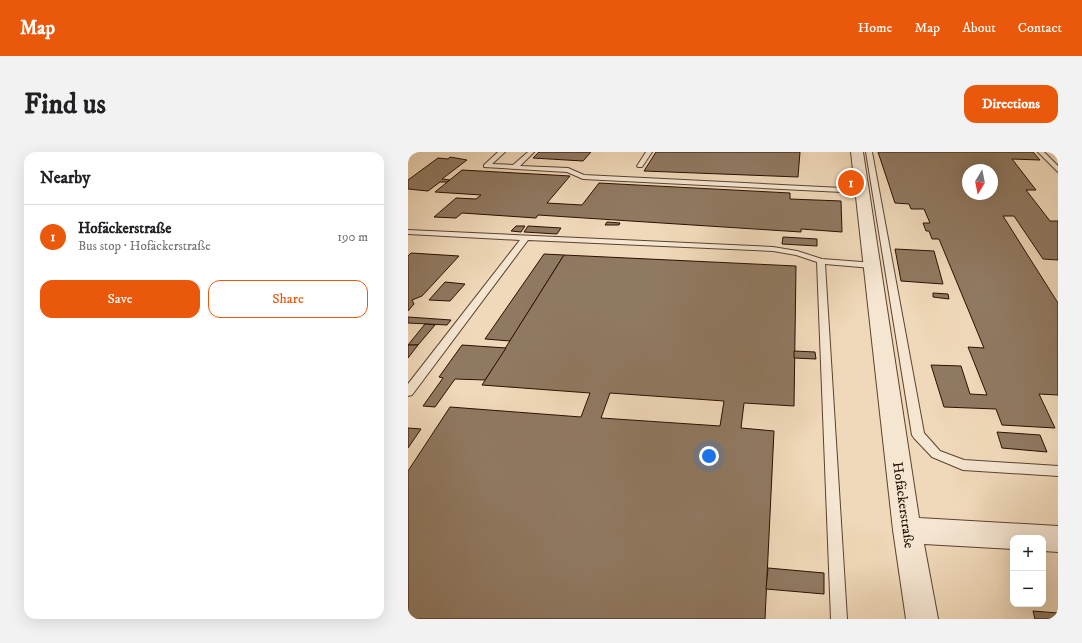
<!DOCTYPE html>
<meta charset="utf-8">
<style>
body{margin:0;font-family:"IM FELL DW Pica",serif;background:#f2f2f2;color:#202124}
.controls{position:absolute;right:12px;bottom:12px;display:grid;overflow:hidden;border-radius:8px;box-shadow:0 4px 16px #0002}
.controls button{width:36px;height:36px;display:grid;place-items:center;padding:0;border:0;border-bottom:1px solid #e0e0e0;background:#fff;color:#202124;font:20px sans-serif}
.compass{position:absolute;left:554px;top:12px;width:36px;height:36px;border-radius:50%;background:#fff;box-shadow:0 4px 16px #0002;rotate:190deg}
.you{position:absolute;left:301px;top:304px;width:14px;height:14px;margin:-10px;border:3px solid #fff;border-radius:50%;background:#1a73e8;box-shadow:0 0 0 6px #1a73e833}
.badge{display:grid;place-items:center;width:26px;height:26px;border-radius:50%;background:#ea580c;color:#fff;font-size:13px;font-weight:700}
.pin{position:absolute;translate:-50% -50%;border:2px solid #fff;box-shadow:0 1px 4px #0006}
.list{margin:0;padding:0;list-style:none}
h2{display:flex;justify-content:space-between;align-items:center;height:52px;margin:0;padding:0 16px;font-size:17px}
h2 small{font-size:13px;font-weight:400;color:#757577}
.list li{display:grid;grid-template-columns:26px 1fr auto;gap:12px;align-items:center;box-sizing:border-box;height:64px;padding:0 16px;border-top:1px solid #e0e0e0}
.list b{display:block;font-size:15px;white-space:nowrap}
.list p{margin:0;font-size:13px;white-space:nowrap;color:#757577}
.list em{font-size:13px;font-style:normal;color:#757577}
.actions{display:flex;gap:8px;padding:12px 16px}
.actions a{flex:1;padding:9px 0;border:1px solid #ea580c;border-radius:12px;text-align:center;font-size:14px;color:#ea580c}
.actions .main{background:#ea580c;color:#fff}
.map{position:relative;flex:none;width:650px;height:467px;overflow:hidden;border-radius:12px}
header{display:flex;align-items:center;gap:24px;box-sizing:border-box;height:56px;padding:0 20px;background:#ea580c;color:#fff}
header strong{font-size:19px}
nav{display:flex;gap:22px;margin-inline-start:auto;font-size:14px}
.intro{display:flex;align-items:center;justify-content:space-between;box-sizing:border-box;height:96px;padding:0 24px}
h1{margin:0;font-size:28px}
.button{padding:10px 18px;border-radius:12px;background:#ea580c;color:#fff;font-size:14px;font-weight:700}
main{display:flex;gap:24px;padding:0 24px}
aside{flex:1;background:#fff;border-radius:12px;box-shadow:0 4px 16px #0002}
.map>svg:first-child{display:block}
.building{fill:#907961;stroke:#291000;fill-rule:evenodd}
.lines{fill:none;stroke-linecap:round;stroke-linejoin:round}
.lane-casing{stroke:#5b422e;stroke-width:2}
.street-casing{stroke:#5b422e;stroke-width:2}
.lane{fill:#f5e6d2;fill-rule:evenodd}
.street{fill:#f5e6d2;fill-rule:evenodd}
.labels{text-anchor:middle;stroke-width:3;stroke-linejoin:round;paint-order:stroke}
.street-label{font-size:14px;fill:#291000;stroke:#f5e6d2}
</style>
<header>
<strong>Map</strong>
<nav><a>Home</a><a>Map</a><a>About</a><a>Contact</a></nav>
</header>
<div class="intro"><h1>Find us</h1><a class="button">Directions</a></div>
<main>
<aside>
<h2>Nearby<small></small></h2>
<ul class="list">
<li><span class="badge">1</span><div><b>Hofäckerstraße</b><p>Bus stop · Hofäckerstraße</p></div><em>190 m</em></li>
</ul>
<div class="actions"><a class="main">Save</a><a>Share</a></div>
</aside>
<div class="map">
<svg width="650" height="467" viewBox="0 0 650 467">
<rect width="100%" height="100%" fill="#f0d9ba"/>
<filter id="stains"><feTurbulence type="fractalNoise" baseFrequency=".005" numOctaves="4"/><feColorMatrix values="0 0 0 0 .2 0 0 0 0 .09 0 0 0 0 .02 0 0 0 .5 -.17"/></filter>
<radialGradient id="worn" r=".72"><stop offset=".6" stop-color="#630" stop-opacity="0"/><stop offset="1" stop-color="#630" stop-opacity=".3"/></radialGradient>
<g class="building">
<polygon points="131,0 183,0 175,9 125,6"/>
<polygon points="248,0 392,0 390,25 236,19"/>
<path d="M470,0H625L632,8L604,7L628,38H618L642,69H650V108L635,107L606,64H595L650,151V243L631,242L647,276L594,273L588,257L536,255L523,213L553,214L562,242L579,243L560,195L576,196L531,87H524L521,79H518L515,71H522L516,57H503L501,52L487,51ZM560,18H584V42H560Z"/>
<polygon points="42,5 59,8 34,27 42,28 39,30 32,30 20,39 0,37 0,28 30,6 40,7"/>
<polygon points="54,18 162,24 139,51 174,53 191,31 382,41 382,47 433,49 434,80 393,77 393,80 130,63 128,66 54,61 48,66 26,65 48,46 68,47 73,43 27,40"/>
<polygon points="199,70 212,71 211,73 197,73"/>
<polygon points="108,74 117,74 113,80 103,79"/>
<polygon points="120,74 153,76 149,82 116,80"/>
<polygon points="375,85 409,87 409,94 374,92"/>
<polygon points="487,97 526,99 535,132 493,129"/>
<polygon points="3,101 51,104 14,144 4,148 6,152 0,159 0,104"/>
<polygon points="136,102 156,103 102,189 77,187"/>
<path d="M156,103L388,114L386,254L336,251L333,276L366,279L357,467H0V319L42,255L173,265L182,241L74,233ZM202,241L316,249L312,274L193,266Z"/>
<polygon points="37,130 57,132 42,149 21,148"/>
<polygon points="525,141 540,142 541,147 525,145"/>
<polygon points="0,165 43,168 39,173 0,171"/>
<polygon points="17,172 27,173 10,193 0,193"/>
<polygon points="0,193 10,193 0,206"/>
<polygon points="54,193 98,196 77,228 47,227 27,255 15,254 35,226 31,225"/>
<polygon points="386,199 407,200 408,207 386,206"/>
<polygon points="0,276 13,277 0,296"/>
<polygon points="589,280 632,283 639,300 594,296"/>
<polygon points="360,416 416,421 416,442 358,437"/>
<polygon points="625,459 650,461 650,467 627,467"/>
</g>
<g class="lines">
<defs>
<g id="lane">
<polygon points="90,0 97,0 84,12 105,13 120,0 126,0 112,14 160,16 176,23 454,37 457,39 454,41 175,27 159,20 76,15 76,13"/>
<polygon points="238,0 244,0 234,15 230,15 229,14"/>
<polygon points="458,0 464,0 516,281 532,299 556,308 650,314 650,324 555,318 524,305 506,286 504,283"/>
<polygon points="630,0 636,0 650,14 650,20"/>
<polygon points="0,78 365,95 389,99 414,107 467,111 468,113 467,115 464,116 417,112 439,467 423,467 409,110 388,103 365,99 120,88 4,243 0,244 0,232 112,88 0,82"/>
</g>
<polygon id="street" points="443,0 455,0 511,366 650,374 650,400 635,399 635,386 605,386 605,397 516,392 530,467 498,467 485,378"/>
</defs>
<use href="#lane" class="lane-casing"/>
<use href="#street" class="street-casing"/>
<use href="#lane" class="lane"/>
<use href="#street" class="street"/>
</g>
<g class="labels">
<g class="street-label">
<text transform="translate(496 353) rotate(82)" y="5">Hofäckerstraße</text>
</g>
</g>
<rect width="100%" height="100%" filter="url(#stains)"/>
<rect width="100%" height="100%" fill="url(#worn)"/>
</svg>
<div class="controls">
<button>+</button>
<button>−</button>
</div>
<svg class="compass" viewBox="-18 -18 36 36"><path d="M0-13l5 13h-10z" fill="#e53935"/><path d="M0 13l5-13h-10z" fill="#757577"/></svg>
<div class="you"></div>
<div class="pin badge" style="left:443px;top:31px">1</div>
</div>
</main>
